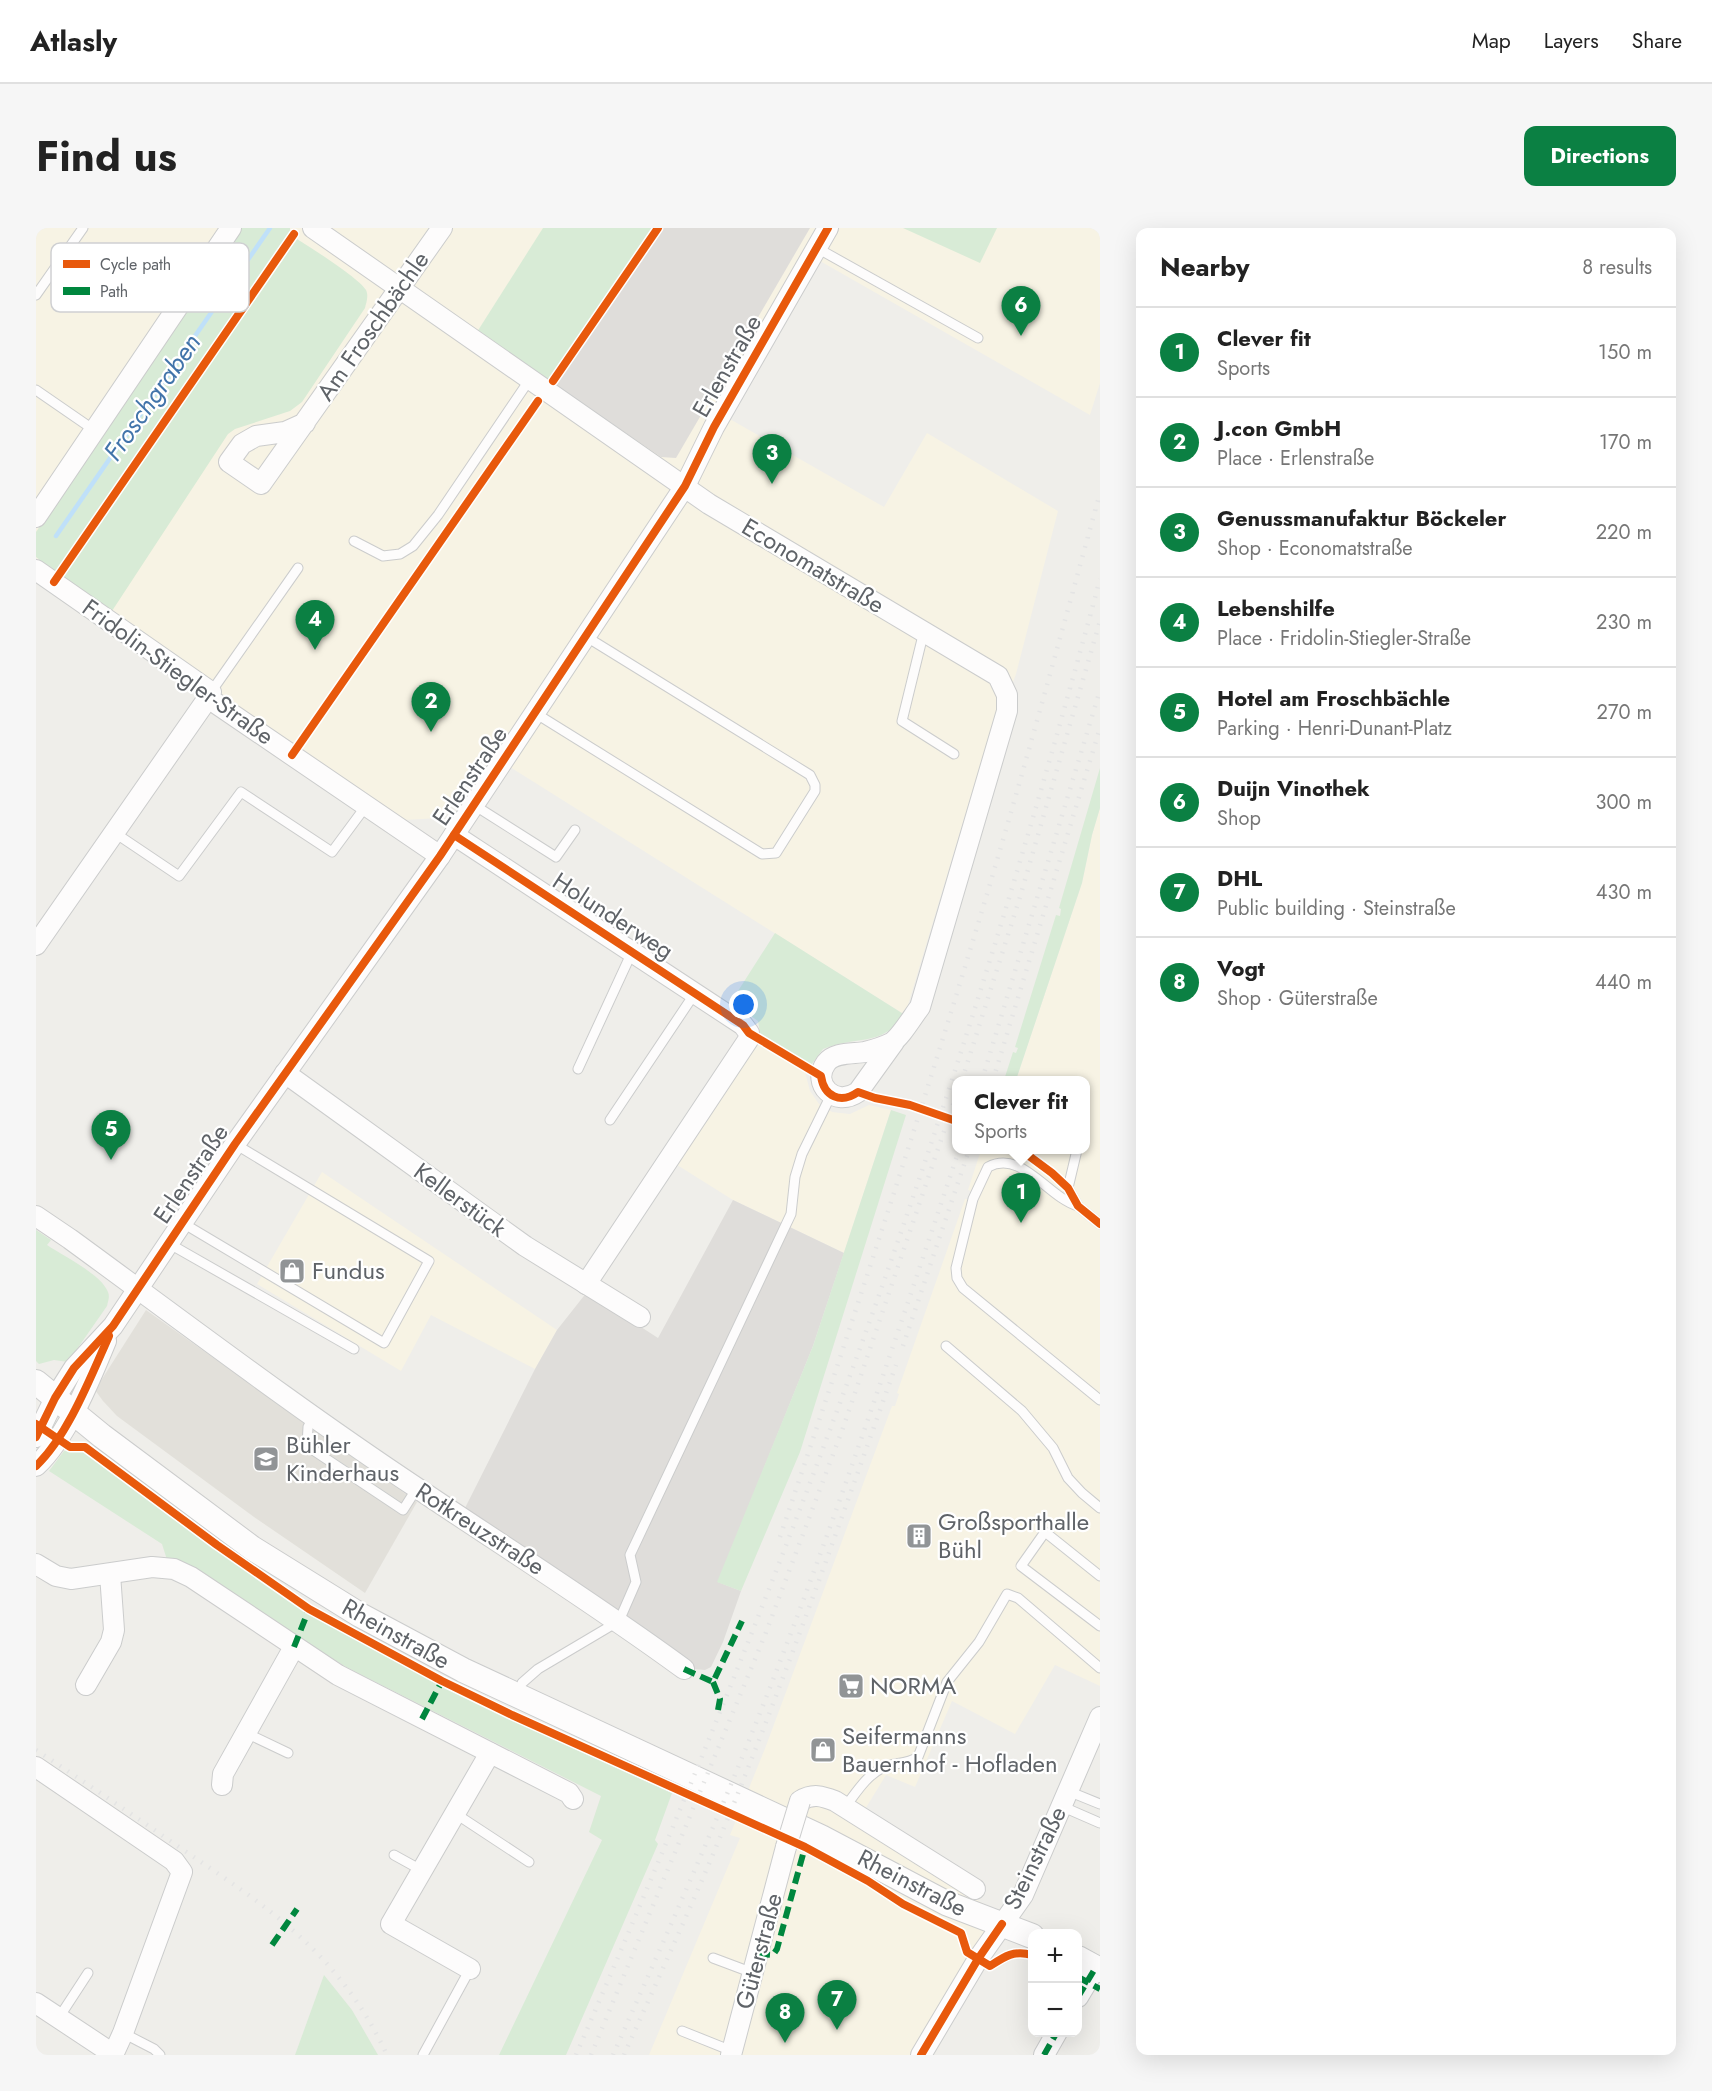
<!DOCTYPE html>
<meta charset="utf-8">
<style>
body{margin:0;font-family:Jost,sans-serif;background:#f6f6f6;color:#222}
.controls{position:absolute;right:18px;bottom:18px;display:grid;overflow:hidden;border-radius:12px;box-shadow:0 6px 24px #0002}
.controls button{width:54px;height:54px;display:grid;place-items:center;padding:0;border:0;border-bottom:2px solid #e0e0e0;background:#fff;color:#222;font:30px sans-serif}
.you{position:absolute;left:708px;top:777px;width:21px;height:21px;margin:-15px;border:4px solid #fff;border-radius:50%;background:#1a73e8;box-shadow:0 0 0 9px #1a73e833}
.badge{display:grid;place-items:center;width:39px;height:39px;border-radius:50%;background:#0b8043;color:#fff;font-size:20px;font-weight:700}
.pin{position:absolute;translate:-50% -50px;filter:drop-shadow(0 2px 3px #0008)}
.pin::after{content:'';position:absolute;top:32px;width:21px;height:18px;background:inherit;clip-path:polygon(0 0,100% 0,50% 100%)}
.popup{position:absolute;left:916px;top:848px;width:138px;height:78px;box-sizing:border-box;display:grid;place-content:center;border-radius:12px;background:#fff;filter:drop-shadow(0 2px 4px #0005);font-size:20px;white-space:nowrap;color:#767676}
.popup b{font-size:22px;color:#222}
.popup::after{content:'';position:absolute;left:50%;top:100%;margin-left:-12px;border:12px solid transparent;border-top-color:#fff}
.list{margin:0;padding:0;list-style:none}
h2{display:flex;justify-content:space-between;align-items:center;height:78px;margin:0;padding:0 24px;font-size:26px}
h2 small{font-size:20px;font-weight:400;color:#767676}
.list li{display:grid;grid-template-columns:39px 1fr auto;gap:18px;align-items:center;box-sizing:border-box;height:90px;padding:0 24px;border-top:2px solid #e0e0e0}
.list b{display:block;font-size:22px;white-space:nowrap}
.list p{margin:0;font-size:20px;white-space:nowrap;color:#767676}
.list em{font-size:20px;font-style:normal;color:#767676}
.map{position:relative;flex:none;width:1064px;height:1827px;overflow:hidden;border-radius:12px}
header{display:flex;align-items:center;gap:36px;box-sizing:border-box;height:84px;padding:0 30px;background:#fff;border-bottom:2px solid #e0e0e0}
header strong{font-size:28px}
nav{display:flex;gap:33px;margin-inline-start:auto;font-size:21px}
.intro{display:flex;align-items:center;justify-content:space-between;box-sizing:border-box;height:144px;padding:0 36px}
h1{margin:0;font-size:42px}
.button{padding:15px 27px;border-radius:12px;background:#0b8043;color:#fff;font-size:21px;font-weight:700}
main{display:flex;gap:36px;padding:0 36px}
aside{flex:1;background:#fff;border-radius:12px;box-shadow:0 6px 24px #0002}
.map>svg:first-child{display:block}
.commercial{fill:#f7f3e4}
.industrial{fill:#dfddda}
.education{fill:#e2e0da}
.green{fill:#d8ebd6}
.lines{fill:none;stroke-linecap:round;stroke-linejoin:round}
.stream{stroke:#bfe0f9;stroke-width:4.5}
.service-casing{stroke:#cbcccc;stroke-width:11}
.minor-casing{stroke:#cbcccc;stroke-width:22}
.tertiary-casing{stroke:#cbcccc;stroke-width:26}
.service{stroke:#fdfcfc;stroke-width:9}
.minor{stroke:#fdfcfc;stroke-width:20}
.tertiary{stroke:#fdfcfc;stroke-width:24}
.rail{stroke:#e4e4e4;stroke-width:4.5;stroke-dasharray:1.5 8;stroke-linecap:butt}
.minor-bridge-casing{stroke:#cbcccc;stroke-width:22;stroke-linecap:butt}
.minor-bridge{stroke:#fdfcfc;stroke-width:20}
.quiet{stroke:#00873e;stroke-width:6;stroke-dasharray:12 6;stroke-linecap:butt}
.cycleway-casing{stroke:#fff;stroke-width:11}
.cycleway{stroke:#e8590c;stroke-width:8}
.labels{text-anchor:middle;stroke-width:4.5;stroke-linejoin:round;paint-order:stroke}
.street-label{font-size:24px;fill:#5f6368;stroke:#fff}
.poi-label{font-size:24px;fill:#5f6368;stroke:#fff;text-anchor:start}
.water-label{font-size:26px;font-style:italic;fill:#4174aa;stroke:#fff}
.key{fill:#fff;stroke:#cfd0d2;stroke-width:1.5}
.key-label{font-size:16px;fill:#5f6368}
</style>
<header>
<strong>Atlasly</strong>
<nav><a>Map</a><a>Layers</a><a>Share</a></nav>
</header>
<div class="intro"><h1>Find us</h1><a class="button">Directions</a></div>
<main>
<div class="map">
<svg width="1064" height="1827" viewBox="0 0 1064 1827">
<rect width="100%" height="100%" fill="#efeeea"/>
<g class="commercial">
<polygon points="0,0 1064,0 1064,155 1054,187 784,33 692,190 848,279 891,205 1022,283 980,446 933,574 869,787 450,524 404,590 368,592 180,467 185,459 0,330"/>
<polygon points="1064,580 1064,1458 1019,1437 979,1506 916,1473 879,1559 850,1547 820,1596 970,1690 952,1733 895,1827 613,1827 704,1610 694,1607 730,1518 856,1178 859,1178 863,1166 861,1165 929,971 932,971 935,963 932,962 945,922 1050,922 1050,852 980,852 1046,655 1056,607"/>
<polygon points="718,813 769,844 774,863 783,876 796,884 814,886 833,877 855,882 808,1025 697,972 638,935"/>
<polygon points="286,944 521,1102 499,1141 395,1087 365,1143 221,1056"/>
</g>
<g class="industrial">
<polygon points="626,0 774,0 640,230 625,229 519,157"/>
<polygon points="697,972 808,1025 777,1118 682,1354 705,1363 687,1414 675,1439 669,1442 658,1441 429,1280 499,1141 521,1102 551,1064 622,1110"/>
</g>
<polygon class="education" points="110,1082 381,1274 329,1365 218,1289 81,1188 67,1173 59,1162"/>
<g class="green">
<polygon points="205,0 254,0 254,7 20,345 0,329 0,304"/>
<polygon points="507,0 618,0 512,152 441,104"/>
<polygon points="867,0 961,0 944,35"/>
<path d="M261,11C275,20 323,50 330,62C333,68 330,75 329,80L266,174L254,183L199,201L192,206L76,383L26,349Z"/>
<polygon points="1064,540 1064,580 1056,607 1046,655 980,852 968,852 977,824 980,825 982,820 979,819 1020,687 1024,688 1025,681 1023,680"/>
<path d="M739,705L869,787C844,820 821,807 787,821L775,837L724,805L722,793L695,774Z"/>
<polygon points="855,882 870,887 764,1224 705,1363 681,1354 777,1118"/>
<path d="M0,1002L15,1012L11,1017C27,1028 65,1046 72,1064C74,1069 72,1073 71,1078L32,1134L18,1132L3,1136L0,1133Z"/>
<polygon points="36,1221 46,1222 178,1320 271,1383 382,1444 517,1511 636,1565 619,1612 622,1616 530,1827 463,1827 566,1612 553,1604 565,1568 310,1439 147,1337 132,1335 126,1316 13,1243 28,1223"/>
<polygon points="288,1747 316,1782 342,1827 259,1827"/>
</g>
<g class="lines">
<polyline class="stream" points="20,308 234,0"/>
<defs>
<g id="service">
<polyline points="781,20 942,110"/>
<polyline points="0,67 47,0"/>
<polyline points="0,162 58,202"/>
<polyline points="318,313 347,328 364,326 377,318 402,287 494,151"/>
<polyline points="888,403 866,493 918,526"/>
<polyline points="175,464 262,340"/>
<polyline points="499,485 726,626 740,625 779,563 779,557 774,547 549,408"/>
<polyline points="438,577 520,629 539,602"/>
<polyline points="79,605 143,648 205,564 296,624 330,578"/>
<polyline points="542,841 596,724"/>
<polyline points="574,892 659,765"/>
<polyline points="1041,922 1032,960 1042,978 1064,996"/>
<path d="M1042,978C1011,969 986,921 952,939L937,971L920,1040L921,1050L927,1060L1064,1172"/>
<polyline points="145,994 348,1115 393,1033 199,916"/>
<polyline points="132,1015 318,1121"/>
<polyline points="910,1118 986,1183 1017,1220 1032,1250 1046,1265 1064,1280"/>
<polyline points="277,1189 272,1199 271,1218 367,1282 381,1260"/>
<polyline points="1064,1348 1009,1304 985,1338 1064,1398"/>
<polyline points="486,1455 502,1441 583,1393 600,1354 594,1327 755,986 759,949 766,926 795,867"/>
<polyline points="210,1505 252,1525"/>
<polyline points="1032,1563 1064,1576"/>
<polyline points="1025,1578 1064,1595"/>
<path d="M809,1579C820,1565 830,1548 846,1540C858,1534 870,1537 882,1529L911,1454L943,1414L971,1366L982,1370L1064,1440"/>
<polyline points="420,1586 493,1634"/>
<polyline points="358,1627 387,1643"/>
<polyline points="677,1730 717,1745"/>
<polyline points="22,1791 52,1745"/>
<polyline points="646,1803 696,1823"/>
<polyline points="87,1805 118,1821 124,1827"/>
<polyline points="387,1827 434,1741"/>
</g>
<g id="minor">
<path d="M277,0L673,276L962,448L971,467V483L884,779C877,788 864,810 855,815C847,819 837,822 829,824C816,826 798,824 790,835C775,856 799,880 822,864L858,814"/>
<polyline points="269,195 249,204 220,208 206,216 193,234 225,256 406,0"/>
<polyline points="0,289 195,0"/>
<polyline points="0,342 175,464 172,470 178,474 404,628"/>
<polyline points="418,607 707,797 713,805 712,812 550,1056"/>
<polyline points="0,717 172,470"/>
<polyline points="249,845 489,1018 604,1089"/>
<path d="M0,988L34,1011C149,1095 262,1181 381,1260C470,1320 561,1377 648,1441"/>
<polyline points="0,1209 19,1170 38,1140 77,1098 199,916 404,628 649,258 678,199 792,0"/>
<path d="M0,1238C31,1209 54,1152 70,1113"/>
<polyline points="0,1336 20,1348 35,1351 116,1339 138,1341 155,1349 302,1447 533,1565 537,1571"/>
<polyline points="50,1457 75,1414 78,1402 74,1346"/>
<polyline points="0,1539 138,1633 146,1644 87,1805 77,1827"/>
<polyline points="186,1557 187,1546 258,1419"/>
<path d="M764,1573C777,1565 786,1568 799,1573L939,1661"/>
<polyline points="434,1741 355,1696 454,1525"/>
<polyline points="1042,1769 1060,1739"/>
<polyline points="0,1775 77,1826"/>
<polyline points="695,1827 750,1619"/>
<polyline points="885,1827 942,1731 987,1667 1064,1489"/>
<polyline points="1008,1827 1021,1804"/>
</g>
<g id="tertiary">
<polyline points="0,1154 66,1208 216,1320 324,1387 427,1442 785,1609 910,1675 996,1708"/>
<polyline points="1042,1730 1064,1742"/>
</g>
</defs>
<use href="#service" class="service-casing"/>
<use href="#minor" class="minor-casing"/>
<use href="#tertiary" class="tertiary-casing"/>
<use href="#service" class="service"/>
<use href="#minor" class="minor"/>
<use href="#tertiary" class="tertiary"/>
<g class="rail">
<polyline points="926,852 984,669 1064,393"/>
<polyline points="946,852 1064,462"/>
<polyline points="957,852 1064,500"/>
<polyline points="867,1118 933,922"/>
<path d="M744,1309C810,1113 875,917 935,719C981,569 1022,417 1064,265"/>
<path d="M0,1522C47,1553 94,1585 140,1617C230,1678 303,1724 351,1827"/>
<path d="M540,1827C630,1619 716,1411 795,1199C899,921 987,637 1064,351"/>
<polyline points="555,1827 729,1407 807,1200 920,868"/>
<path d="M577,1827C625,1719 674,1610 718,1500C794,1310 858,1116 923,922"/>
<path d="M588,1827C617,1762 647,1697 675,1631C743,1469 801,1303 860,1137"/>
</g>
<defs>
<polyline id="minor-bridge" points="750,1619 764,1573"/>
</defs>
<use href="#minor-bridge" class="minor-bridge-casing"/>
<use href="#minor-bridge" class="minor-bridge"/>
<g class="quiet">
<polyline points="258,1419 273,1381"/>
<polyline points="648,1441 677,1454 706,1393"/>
<polyline points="677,1454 684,1471 682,1482"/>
<polyline points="386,1491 406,1453"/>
<polyline points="236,1717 261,1681"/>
<polyline points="722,1726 737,1727 741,1721 769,1619"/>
<polyline points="1042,1749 1064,1761"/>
<polyline points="1042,1769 1060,1739"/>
<polyline points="1008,1827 1021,1804"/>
</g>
<defs>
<g id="cycleway">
<polyline points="517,153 622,0"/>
<polyline points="18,354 258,6"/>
<polyline points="256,527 502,173"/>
<path d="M418,607L707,797L713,805L785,848C788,869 805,876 822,864L839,870L874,877L920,893"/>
<polyline points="985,922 1016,945 1032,960 1042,978 1064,996"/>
<path d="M0,1196L34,1219H49L181,1317L273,1381L406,1453L476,1487L769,1619L832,1653L867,1676L925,1705L931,1724L954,1738C969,1728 978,1722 996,1727"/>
<polyline points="0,1209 19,1170 38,1140 77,1098 199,916 404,628 649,258 678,199 792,0"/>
<path d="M0,1238C32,1208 55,1148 73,1108"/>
<polyline points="885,1827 942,1731 966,1696"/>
</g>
</defs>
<use href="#cycleway" class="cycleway-casing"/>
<use href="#cycleway" class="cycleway"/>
</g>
<defs>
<symbol id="shop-square" viewBox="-11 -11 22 22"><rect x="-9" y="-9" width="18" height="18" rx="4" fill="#919496" stroke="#fff"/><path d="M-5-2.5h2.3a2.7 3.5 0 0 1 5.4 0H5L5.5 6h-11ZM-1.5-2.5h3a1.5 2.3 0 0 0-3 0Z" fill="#fff"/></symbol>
<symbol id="school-square" viewBox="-11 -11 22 22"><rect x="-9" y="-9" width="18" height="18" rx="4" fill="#919496" stroke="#fff"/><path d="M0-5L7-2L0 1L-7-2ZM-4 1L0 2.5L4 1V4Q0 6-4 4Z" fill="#fff"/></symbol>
<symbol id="building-square" viewBox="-11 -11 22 22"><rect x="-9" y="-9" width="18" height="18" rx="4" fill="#919496" stroke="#fff"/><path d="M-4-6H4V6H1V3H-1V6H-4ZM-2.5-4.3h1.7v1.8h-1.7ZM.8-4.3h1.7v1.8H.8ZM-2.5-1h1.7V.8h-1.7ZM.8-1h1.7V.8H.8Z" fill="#fff"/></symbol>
<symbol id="supermarket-square" viewBox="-11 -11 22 22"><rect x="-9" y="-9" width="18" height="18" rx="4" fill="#919496" stroke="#fff"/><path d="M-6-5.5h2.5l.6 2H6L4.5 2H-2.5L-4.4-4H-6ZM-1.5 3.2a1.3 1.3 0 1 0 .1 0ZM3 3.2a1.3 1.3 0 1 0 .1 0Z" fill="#fff"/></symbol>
</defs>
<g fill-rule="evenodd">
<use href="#shop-square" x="241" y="1028" width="30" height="30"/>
<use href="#school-square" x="215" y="1216" width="30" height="30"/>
<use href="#building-square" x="868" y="1293" width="30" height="30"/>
<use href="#supermarket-square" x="800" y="1443" width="30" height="30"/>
<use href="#shop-square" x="772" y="1507" width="30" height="30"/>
</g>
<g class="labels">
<g class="street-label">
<text transform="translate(337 98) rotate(-55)" y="8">Am Froschbächle</text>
<text transform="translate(691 138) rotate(-60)" y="8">Erlenstraße</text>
<text transform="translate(777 338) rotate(31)" y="8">Economatstraße</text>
<text transform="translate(142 444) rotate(36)" y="8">Fridolin-Stiegler-Straße</text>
<text transform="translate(434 548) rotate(-56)" y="8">Erlenstraße</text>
<text transform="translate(577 688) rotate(33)" y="8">Holunderweg</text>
<text transform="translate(155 946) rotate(-56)" y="8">Erlenstraße</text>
<text transform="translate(424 972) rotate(36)" y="8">Kellerstück</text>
<text transform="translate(444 1301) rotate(33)" y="8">Rotkreuzstraße</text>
<text transform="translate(360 1406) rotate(29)" y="8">Rheinstraße</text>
<text transform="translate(999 1630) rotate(-64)" y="8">Steinstraße</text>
<text transform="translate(876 1655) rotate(27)" y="8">Rheinstraße</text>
<text transform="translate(723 1723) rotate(-75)" y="8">Güterstraße</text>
</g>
<g class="poi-label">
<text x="276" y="1051">Fundus</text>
<text x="250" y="1225">Bühler<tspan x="250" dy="28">Kinderhaus</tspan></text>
<text x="902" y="1302">Großsporthalle<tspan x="902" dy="28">Bühl</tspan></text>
<text x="834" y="1466">NORMA</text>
<text x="806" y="1516">Seifermanns<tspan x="806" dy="28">Bauernhof - Hofladen</tspan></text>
</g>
<g class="water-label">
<text transform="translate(116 169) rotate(-55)" y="9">Froschgraben</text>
</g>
</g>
<rect x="15" y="15" width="198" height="69" rx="9" class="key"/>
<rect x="27" y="32" width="27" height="8" fill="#e8590c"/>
<rect x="27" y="59" width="27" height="8" fill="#00873e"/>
<g class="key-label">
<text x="64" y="42">Cycle path</text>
<text x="64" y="69">Path</text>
</g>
</svg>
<div class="controls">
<button>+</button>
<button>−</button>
</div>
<div class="you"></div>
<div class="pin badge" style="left:985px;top:995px">1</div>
<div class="popup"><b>Clever fit</b>Sports</div>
<div class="pin badge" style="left:395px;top:504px">2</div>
<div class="pin badge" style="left:736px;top:256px">3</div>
<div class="pin badge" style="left:279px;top:422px">4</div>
<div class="pin badge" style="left:75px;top:932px">5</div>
<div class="pin badge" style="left:985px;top:108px">6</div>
<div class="pin badge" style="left:801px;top:1802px">7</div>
<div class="pin badge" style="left:749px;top:1815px">8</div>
</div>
<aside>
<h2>Nearby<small>8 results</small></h2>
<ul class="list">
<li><span class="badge">1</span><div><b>Clever fit</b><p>Sports</p></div><em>150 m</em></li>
<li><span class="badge">2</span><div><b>J.con GmbH</b><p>Place · Erlenstraße</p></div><em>170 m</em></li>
<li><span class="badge">3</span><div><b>Genussmanufaktur Böckeler</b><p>Shop · Economatstraße</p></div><em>220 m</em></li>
<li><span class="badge">4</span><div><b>Lebenshilfe</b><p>Place · Fridolin-Stiegler-Straße</p></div><em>230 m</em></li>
<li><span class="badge">5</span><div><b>Hotel am Froschbächle</b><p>Parking · Henri-Dunant-Platz</p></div><em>270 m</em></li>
<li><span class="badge">6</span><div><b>Duijn Vinothek</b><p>Shop</p></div><em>300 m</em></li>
<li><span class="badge">7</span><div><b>DHL</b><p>Public building · Steinstraße</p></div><em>430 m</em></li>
<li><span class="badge">8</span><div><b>Vogt</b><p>Shop · Güterstraße</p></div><em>440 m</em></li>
</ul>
</aside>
</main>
